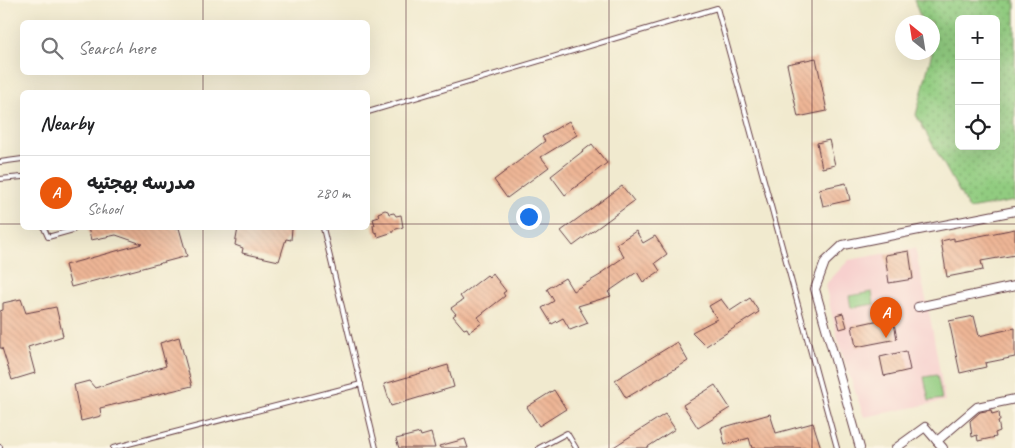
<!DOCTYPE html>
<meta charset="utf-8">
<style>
body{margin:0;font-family:Caveat,"Playpen Sans Arabic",sans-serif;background:#f2f2f2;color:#202124}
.controls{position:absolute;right:15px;top:15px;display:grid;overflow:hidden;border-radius:8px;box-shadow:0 5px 20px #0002}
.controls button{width:45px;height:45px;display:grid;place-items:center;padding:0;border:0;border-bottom:1px solid #e0e0e0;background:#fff;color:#202124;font:25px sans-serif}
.compass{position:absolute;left:895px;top:15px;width:45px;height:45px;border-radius:50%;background:#fff;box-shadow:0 5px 20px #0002;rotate:330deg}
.you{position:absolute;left:528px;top:216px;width:18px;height:18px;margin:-12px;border:4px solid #fff;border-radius:50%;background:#1a73e8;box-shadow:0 0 0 8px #1a73e833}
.badge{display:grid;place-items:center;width:32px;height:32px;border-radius:50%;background:#ea580c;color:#fff;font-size:16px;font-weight:700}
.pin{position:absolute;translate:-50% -41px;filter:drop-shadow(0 1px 2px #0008)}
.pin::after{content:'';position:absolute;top:26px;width:18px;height:15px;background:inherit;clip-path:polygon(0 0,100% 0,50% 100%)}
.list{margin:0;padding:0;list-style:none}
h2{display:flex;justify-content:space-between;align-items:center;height:65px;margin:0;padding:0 20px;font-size:21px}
h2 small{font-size:16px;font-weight:400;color:#757577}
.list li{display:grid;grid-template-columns:32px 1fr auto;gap:15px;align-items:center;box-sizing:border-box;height:75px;padding:0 20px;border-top:1px solid #e0e0e0}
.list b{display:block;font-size:19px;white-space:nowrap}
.list p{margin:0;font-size:16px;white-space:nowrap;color:#757577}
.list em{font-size:16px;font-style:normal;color:#757577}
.icon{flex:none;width:28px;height:28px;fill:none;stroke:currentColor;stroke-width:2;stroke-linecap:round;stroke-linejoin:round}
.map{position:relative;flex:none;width:1015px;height:448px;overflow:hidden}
.search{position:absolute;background:#fff;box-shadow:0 5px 20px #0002;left:20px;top:20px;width:350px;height:55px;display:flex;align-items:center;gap:12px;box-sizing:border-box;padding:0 18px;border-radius:8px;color:#757577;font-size:19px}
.panel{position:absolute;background:#fff;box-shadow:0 5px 20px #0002;left:20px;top:90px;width:350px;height:140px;border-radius:8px}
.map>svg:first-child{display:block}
.built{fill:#f7d0ce}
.park{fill:url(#park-dots);stroke:#6e7656;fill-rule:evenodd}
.pitch{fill:#91cc80;stroke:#6e7656}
.building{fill:url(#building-back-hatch)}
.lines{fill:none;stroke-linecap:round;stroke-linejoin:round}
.service-casing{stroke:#633d44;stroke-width:6}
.minor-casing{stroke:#633d44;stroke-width:10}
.service{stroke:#fff;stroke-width:4}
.minor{stroke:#fff;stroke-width:8}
.grid{fill:none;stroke:#4a1f2b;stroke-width:1;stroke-opacity:0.55}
</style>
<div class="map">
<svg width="1015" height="448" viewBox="0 0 1015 448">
<defs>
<pattern id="park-dots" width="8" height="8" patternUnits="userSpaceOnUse" patternTransform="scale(1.25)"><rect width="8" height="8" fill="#91cc80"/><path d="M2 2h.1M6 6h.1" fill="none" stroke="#78a569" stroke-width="1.8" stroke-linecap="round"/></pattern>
<pattern id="building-back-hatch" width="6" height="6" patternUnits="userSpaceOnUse" patternTransform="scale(1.25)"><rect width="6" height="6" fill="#eeb696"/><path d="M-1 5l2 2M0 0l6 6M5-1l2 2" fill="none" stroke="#ce9c81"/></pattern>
</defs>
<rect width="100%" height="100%" fill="#fcf5e5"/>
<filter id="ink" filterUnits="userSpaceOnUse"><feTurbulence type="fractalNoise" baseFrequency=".02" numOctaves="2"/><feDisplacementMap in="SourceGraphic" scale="10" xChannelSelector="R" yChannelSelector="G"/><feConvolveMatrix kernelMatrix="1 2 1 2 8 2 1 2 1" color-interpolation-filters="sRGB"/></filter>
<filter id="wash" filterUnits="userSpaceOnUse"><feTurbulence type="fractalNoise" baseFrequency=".0096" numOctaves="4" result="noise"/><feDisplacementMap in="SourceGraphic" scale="20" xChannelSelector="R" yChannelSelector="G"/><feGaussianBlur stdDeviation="1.12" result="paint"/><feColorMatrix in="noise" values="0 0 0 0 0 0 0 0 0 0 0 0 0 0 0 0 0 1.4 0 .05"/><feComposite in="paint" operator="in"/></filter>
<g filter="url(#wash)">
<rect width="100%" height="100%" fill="#f1eacf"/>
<polygon class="built" points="915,248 932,327 945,401 864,417 840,348 825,285 849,260"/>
<path class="park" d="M914,0H1015V201L969,209L916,115L932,52V22H922ZM959,19H996V146H959Z"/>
<g class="pitch">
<polygon points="872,292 874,304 851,308 849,296"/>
<polygon points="937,375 942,399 929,401 924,377"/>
</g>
<g id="blocks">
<g class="building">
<polygon points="816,58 827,111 798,117 787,64"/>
<polygon points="569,121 577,135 541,157 549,167 507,198 494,180 545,141 542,137"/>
<polygon points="829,140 835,165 822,168 817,143"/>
<polygon points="592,144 607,163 565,195 551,176"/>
<polygon points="846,183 850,200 823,206 819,189"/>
<polygon points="622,186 634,201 573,246 561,231"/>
<polygon points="385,210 388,211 389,214 394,213 396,216 401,215 403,227 393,230 393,232 378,237 377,233 374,232 373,225 375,225 373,219 379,217 378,213"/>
<polygon points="88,228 179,228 187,256 71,287 65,265 142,244 116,235 91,240"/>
<polygon points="238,228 292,228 291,240 286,239 279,261 242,253 243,248 235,245"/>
<polygon points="1015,229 1015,255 981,261 983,270 947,277 941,241 954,238 954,241"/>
<polygon points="636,231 643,243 655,236 667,254 655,263 660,271 643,282 637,272 608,292 611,296 578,306 588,323 570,330 563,318 552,324 542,308 554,301 547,289 565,278 573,291 602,274 601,273 624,257 616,244"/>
<polygon points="909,251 913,279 889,283 885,255"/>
<polygon points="492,273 506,291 503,293 505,296 478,317 482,323 469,332 467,328 464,329 453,316 456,314 451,308 463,300 460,296 487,275 489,277"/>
<polygon points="750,298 759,312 706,346 692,332 717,319 709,306 721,299 730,311"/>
<polygon points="21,299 26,313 56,307 63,336 28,347 35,373 12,380 2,348 0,348 0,311 3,310 3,303"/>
<polygon points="889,302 891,318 893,318 897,339 856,347 852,326 884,319 882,303"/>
<polygon points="843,313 847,327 840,329 836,315"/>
<polygon points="974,316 979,336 1015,328 1015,357 985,363 986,367 960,373 949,321"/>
<polygon points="179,337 192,386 100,408 101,416 81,421 74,385 89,381 95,388 166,366 160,343"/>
<polygon points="677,342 688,361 626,398 615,380"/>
<polygon points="906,351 910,370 884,376 880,357"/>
<polygon points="448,365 454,387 391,406 384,384"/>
<polygon points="715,385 730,408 698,428 683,405"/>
<polygon points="554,390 566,409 539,426 527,407"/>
<polygon points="991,410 992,414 999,412 1000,421 998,421 1000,431 995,433 996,437 978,441 977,435 972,437 970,421 980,412"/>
<polygon points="665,414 675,429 646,448 612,448"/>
<polygon points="770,414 776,433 813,423 821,448 752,448 749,438 725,445 721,428"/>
<polygon points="420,433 421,436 431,433 435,448 399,448 396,439"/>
<polygon points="465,439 468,448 440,448 439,446"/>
</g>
</g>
</g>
<g filter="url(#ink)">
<use href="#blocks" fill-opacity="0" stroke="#633d44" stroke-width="1"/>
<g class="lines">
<defs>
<g id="service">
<polyline points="368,112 717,8 837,448"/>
<polyline points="0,162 22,159"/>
<polyline points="0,179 22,177"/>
<polyline points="44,228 48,237 73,230"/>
<polyline points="323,228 376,448"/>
<polyline points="0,447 0,448"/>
<polyline points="113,448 361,384"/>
<polyline points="539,448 567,433 576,448"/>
</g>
<g id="minor">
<polyline points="918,307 1015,286"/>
<polyline points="937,441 977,407 1015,399"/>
<polyline points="860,448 815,289 825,262 843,245 1015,211"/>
<polyline points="896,448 925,427 943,448"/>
</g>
</defs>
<use href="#service" class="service-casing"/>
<use href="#minor" class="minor-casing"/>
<use href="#service" class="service"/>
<use href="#minor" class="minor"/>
</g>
</g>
<path class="grid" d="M203,0V22M406,0V448M609,0V448M812,0V448M203,72V92M0,224H22M368,224H1015M203,228V448"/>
</svg>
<div class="controls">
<button>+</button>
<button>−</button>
<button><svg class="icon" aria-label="locate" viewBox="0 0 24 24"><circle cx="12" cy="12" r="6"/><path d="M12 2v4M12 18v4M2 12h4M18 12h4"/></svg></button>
</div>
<svg class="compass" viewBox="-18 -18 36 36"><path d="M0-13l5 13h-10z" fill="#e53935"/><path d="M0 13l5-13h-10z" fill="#757577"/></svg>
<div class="you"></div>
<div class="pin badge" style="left:886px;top:338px">A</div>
<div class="search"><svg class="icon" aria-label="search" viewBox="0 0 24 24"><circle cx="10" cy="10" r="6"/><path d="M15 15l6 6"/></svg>Search here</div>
<section class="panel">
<h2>Nearby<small></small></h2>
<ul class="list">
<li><span class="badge">A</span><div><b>مدرسه بهجتیه</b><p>School</p></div><em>280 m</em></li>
</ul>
</section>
</div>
